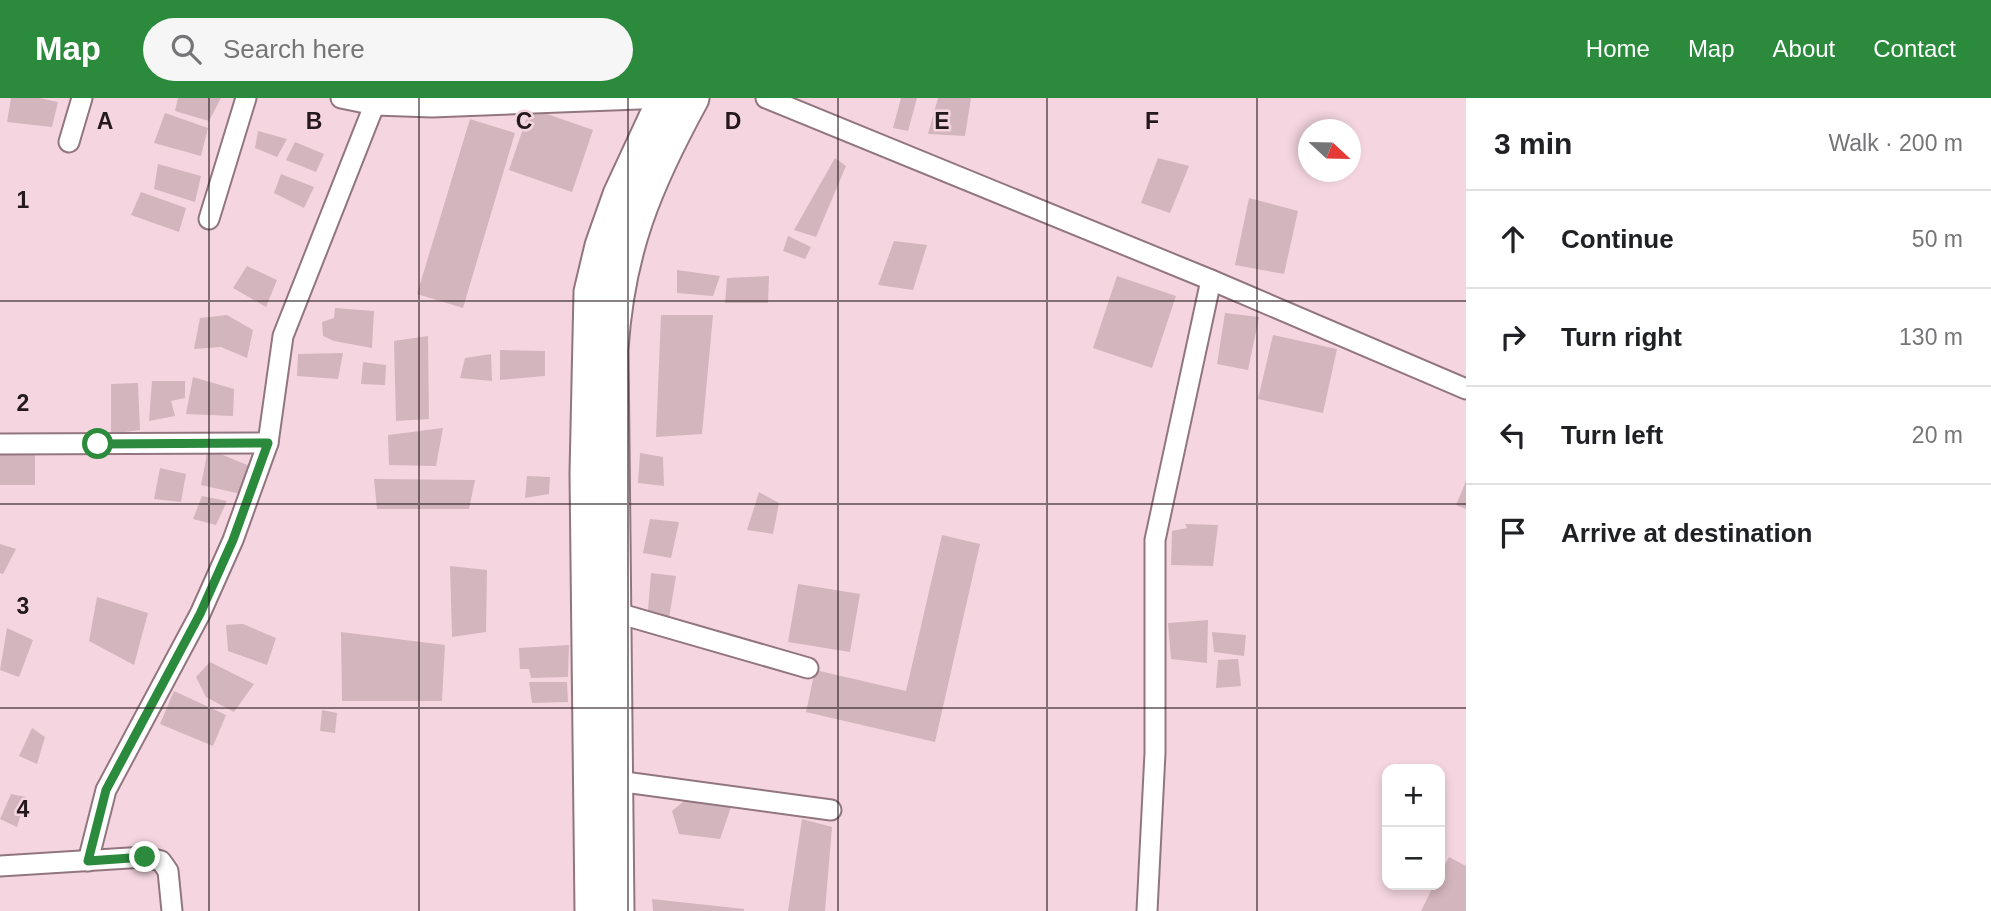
<!DOCTYPE html>
<meta charset="utf-8">
<style>
body{margin:0;font-family:Arial,sans-serif;background:#f6f6f6;color:#202124}
.controls{position:absolute;right:21px;bottom:21px;display:grid;overflow:hidden;border-radius:14px;box-shadow:0 4px 10px #0003}
.controls button{width:63px;height:63px;display:grid;place-items:center;padding:0;border:0;border-bottom:2px solid #e0e0e0;background:#fff;color:#202124;font:35px sans-serif}
.compass{position:absolute;left:1298px;top:21px;width:63px;height:63px;border-radius:50%;background:#fff;box-shadow:0 4px 10px #0003;rotate:112deg}
.stop{position:absolute;width:21px;height:21px;margin:-16px;border:5px solid #2c8a3d;border-radius:50%;background:#fff}
.stop.end{background:#2c8a3d;border-color:#fff;box-shadow:0 2px 7px #0008}
.list{margin:0;padding:0;list-style:none}
h2{display:flex;justify-content:space-between;align-items:center;height:91px;margin:0;padding:0 28px;font-size:30px}
h2 small{font-size:23px;font-weight:400;color:#757577}
.list li{display:grid;grid-template-columns:46px 1fr auto;gap:21px;align-items:center;box-sizing:border-box;height:98px;padding:0 28px;border-top:2px solid #e0e0e0}
.list b{display:block;font-size:26px;white-space:nowrap}
.list em{font-size:23px;font-style:normal;color:#757577}
.icon{flex:none;width:38px;height:38px;fill:none;stroke:currentColor;stroke-width:2;stroke-linecap:round;stroke-linejoin:round}
.map{position:relative;flex:none;width:1466px;height:813px;overflow:hidden}
header{display:flex;align-items:center;gap:42px;box-sizing:border-box;height:98px;padding:0 35px;background:#2c8a3d;color:#fff}
header strong{font-size:33px}
nav{display:flex;gap:38px;margin-inline-start:auto;font-size:24px}
.search{width:490px;height:63px;background:#f6f6f6;display:flex;align-items:center;gap:18px;box-sizing:border-box;padding:0 24px;border-radius:38px;color:#757577;font-size:26px}
main{display:flex}
aside{flex:1;background:#fff}
.map>svg:first-child{display:block}
.building{fill:#d3b5be}
.lines{fill:none;stroke-linecap:round;stroke-linejoin:round}
.minor-casing{stroke:#92767f;stroke-width:23}
.trunk-casing{stroke:#92767f;stroke-width:37}
.minor{stroke:#fff;stroke-width:19}
.trunk{stroke:#fff;stroke-width:33}
.route{stroke:#2c8a3d;stroke-width:9}
.grid{fill:none;stroke:#24191d;stroke-width:2;stroke-opacity:0.55}
.grid-label{font-size:23px;text-anchor:middle;font-weight:bold;fill:#24191d;stroke:#f5d6e0;stroke-width:5;stroke-linejoin:round;paint-order:stroke}
</style>
<header>
<strong>Map</strong>
<div class="search"><svg class="icon" aria-label="search" viewBox="0 0 24 24"><circle cx="10" cy="10" r="6"/><path d="M15 15l6 6"/></svg>Search here</div>
<nav><a>Home</a><a>Map</a><a>About</a><a>Contact</a></nav>
</header>
<main>
<div class="map">
<svg width="1466" height="813" viewBox="0 0 1466 813">
<rect width="100%" height="100%" fill="#f5d6e0"/>
<g class="building">
<polygon points="11,0 39,0 58,4 52,29 7,24"/>
<polygon points="178,0 221,0 209,23 175,13"/>
<polygon points="901,0 917,0 908,33 893,30"/>
<polygon points="938,0 971,0 965,38 928,36"/>
<polygon points="530,10 593,32 572,94 509,72"/>
<polygon points="165,15 208,30 201,58 154,45"/>
<polygon points="470,21 515,35 463,210 417,196"/>
<polygon points="258,33 287,41 277,59 255,50"/>
<polygon points="295,44 324,56 316,74 286,62"/>
<polygon points="835,60 846,68 816,139 794,132"/>
<polygon points="1158,60 1189,68 1170,115 1141,105"/>
<polygon points="158,66 201,78 195,104 154,91"/>
<polygon points="281,76 314,89 304,110 274,95"/>
<polygon points="141,94 186,110 179,134 131,117"/>
<polygon points="1249,100 1298,113 1284,176 1235,167"/>
<polygon points="788,138 811,149 805,161 783,153"/>
<polygon points="894,143 927,147 913,192 878,187"/>
<polygon points="247,168 277,182 266,209 233,190"/>
<polygon points="677,172 720,178 713,198 677,195"/>
<polygon points="769,178 768,205 725,205 727,180"/>
<polygon points="1117,178 1176,198 1152,270 1093,250"/>
<polygon points="335,210 374,213 372,250 334,243 323,238 322,224 334,220"/>
<polygon points="1225,215 1259,219 1248,272 1217,266"/>
<polygon points="227,217 253,232 247,260 221,249 194,251 200,220"/>
<polygon points="661,217 713,217 702,336 656,339"/>
<polygon points="1273,237 1337,251 1323,315 1258,301"/>
<polygon points="428,238 429,321 396,323 394,243"/>
<polygon points="500,252 545,253 545,278 500,282"/>
<polygon points="343,255 338,281 297,278 298,256"/>
<polygon points="491,256 492,283 460,280 465,260"/>
<polygon points="363,264 386,267 385,287 361,286"/>
<polygon points="193,279 234,291 233,318 186,316"/>
<polygon points="152,283 185,283 185,300 171,303 175,318 149,323"/>
<polygon points="138,285 140,332 111,336 111,286"/>
<polygon points="443,330 436,368 389,367 388,337"/>
<polygon points="208,351 250,368 241,396 201,387"/>
<polygon points="640,355 663,359 664,388 638,385"/>
<rect x="0" y="357" width="35" height="30"/>
<polygon points="160,370 186,376 181,404 154,401"/>
<polygon points="527,378 550,379 549,396 525,400"/>
<polygon points="374,381 475,382 469,411 377,411"/>
<polygon points="1466,383 1466,411 1456,407"/>
<polygon points="759,394 779,405 773,436 747,432"/>
<polygon points="202,398 227,403 216,427 193,421"/>
<polygon points="650,421 679,424 671,460 643,455"/>
<polygon points="1185,426 1218,427 1213,468 1171,467 1172,433 1187,430"/>
<polygon points="942,437 980,446 935,644 806,614 815,572 906,593"/>
<polygon points="0,446 16,451 3,476 0,475"/>
<polygon points="450,468 487,472 486,534 452,539"/>
<polygon points="651,475 676,478 668,526 647,524"/>
<polygon points="798,486 860,496 850,554 788,544"/>
<polygon points="97,499 148,515 134,567 89,543"/>
<polygon points="1208,522 1207,565 1171,561 1168,525"/>
<polygon points="243,526 276,540 267,567 228,553 226,527"/>
<polygon points="7,530 33,542 19,579 0,572"/>
<polygon points="341,534 445,547 442,603 342,603"/>
<polygon points="1212,534 1246,537 1244,558 1214,554"/>
<polygon points="569,547 568,579 531,580 529,571 520,571 519,550"/>
<polygon points="1238,561 1241,588 1216,590 1218,562"/>
<polygon points="210,564 254,586 234,614 206,599 196,579"/>
<polygon points="529,584 567,584 568,604 532,605"/>
<polygon points="174,593 226,617 213,648 160,626"/>
<polygon points="322,612 337,615 335,635 320,633"/>
<polygon points="32,630 45,639 37,666 19,658"/>
<polygon points="11,696 26,699 17,729 0,721"/>
<polygon points="689,699 731,709 720,741 679,736 672,713"/>
<polygon points="802,721 832,729 825,813 788,813"/>
<polygon points="1449,759 1466,768 1466,813 1421,813 1434,787 1440,787 1440,776"/>
<polygon points="652,801 744,811 744,813 653,813"/>
</g>
<g class="lines">
<defs>
<g id="minor">
<polyline points="341,0 375,7 432,9 665,0"/>
<polyline points="766,0 1211,182 1466,291"/>
<polyline points="69,44 82,0"/>
<polyline points="209,121 246,0"/>
<polyline points="0,346 268,345"/>
<polyline points="607,512 808,570"/>
<polyline points="617,683 831,712"/>
<polyline points="88,763 106,692 200,516 233,442 268,345 283,238 377,0"/>
<polyline points="0,768 145,759 161,763 168,773 172,813"/>
<polyline points="1147,813 1155,655 1155,442 1211,182"/>
</g>
<g id="trunk">
<polyline points="592,813 587,375 591,194 602,148 620,97 665,0"/>
<path d="M617,813L611,252C617,153 645,86 692,0"/>
</g>
</defs>
<use href="#minor" class="minor-casing"/>
<use href="#trunk" class="trunk-casing"/>
<use href="#minor" class="minor"/>
<use href="#trunk" class="trunk"/>
</g>
<g class="lines">
<polyline class="route" points="98,346 268,345 233,442 200,516 106,692 88,763 145,759"/>
</g>
<path class="grid" d="M209,0V813M419,0V813M628,0V813M838,0V813M1047,0V813M1257,0V813M0,203H1466M0,406H1466M0,610H1466"/>
<g class="grid-label">
<text x="105" y="31">A</text>
<text x="314" y="31">B</text>
<text x="524" y="31">C</text>
<text x="733" y="31">D</text>
<text x="942" y="31">E</text>
<text x="1152" y="31">F</text>
<text x="23" y="110">1</text>
<text x="23" y="313">2</text>
<text x="23" y="516">3</text>
<text x="23" y="719">4</text>
</g>
</svg>
<div class="controls">
<button>+</button>
<button>−</button>
</div>
<svg class="compass" viewBox="-18 -18 36 36"><path d="M0-13l5 13h-10z" fill="#e53935"/><path d="M0 13l5-13h-10z" fill="#757577"/></svg>
<div class="stop" style="left:98px;top:346px"></div>
<div class="stop end" style="left:145px;top:759px"></div>
</div>
<aside>
<h2>3 min<small>Walk · 200 m</small></h2>
<ul class="list">
<li><svg class="icon" aria-label="ahead" viewBox="0 0 24 24"><path d="M12 20V5M6 11l6-6 6 6"/></svg><div><b>Continue</b></div><em>50 m</em></li>
<li><svg class="icon" aria-label="right" viewBox="0 0 24 24"><path d="M7 20v-9h11M14 6l5 5-5 5"/></svg><div><b>Turn right</b></div><em>130 m</em></li>
<li><svg class="icon" aria-label="left" viewBox="0 0 24 24"><path d="M17 20v-9H6M10 6l-5 5 5 5"/></svg><div><b>Turn left</b></div><em>20 m</em></li>
<li><svg class="icon" aria-label="arrive" viewBox="0 0 24 24"><path d="M6 21V4h12l-3 4 3 4H6"/></svg><div><b>Arrive at destination</b></div></li>
</ul>
</aside>
</main>
